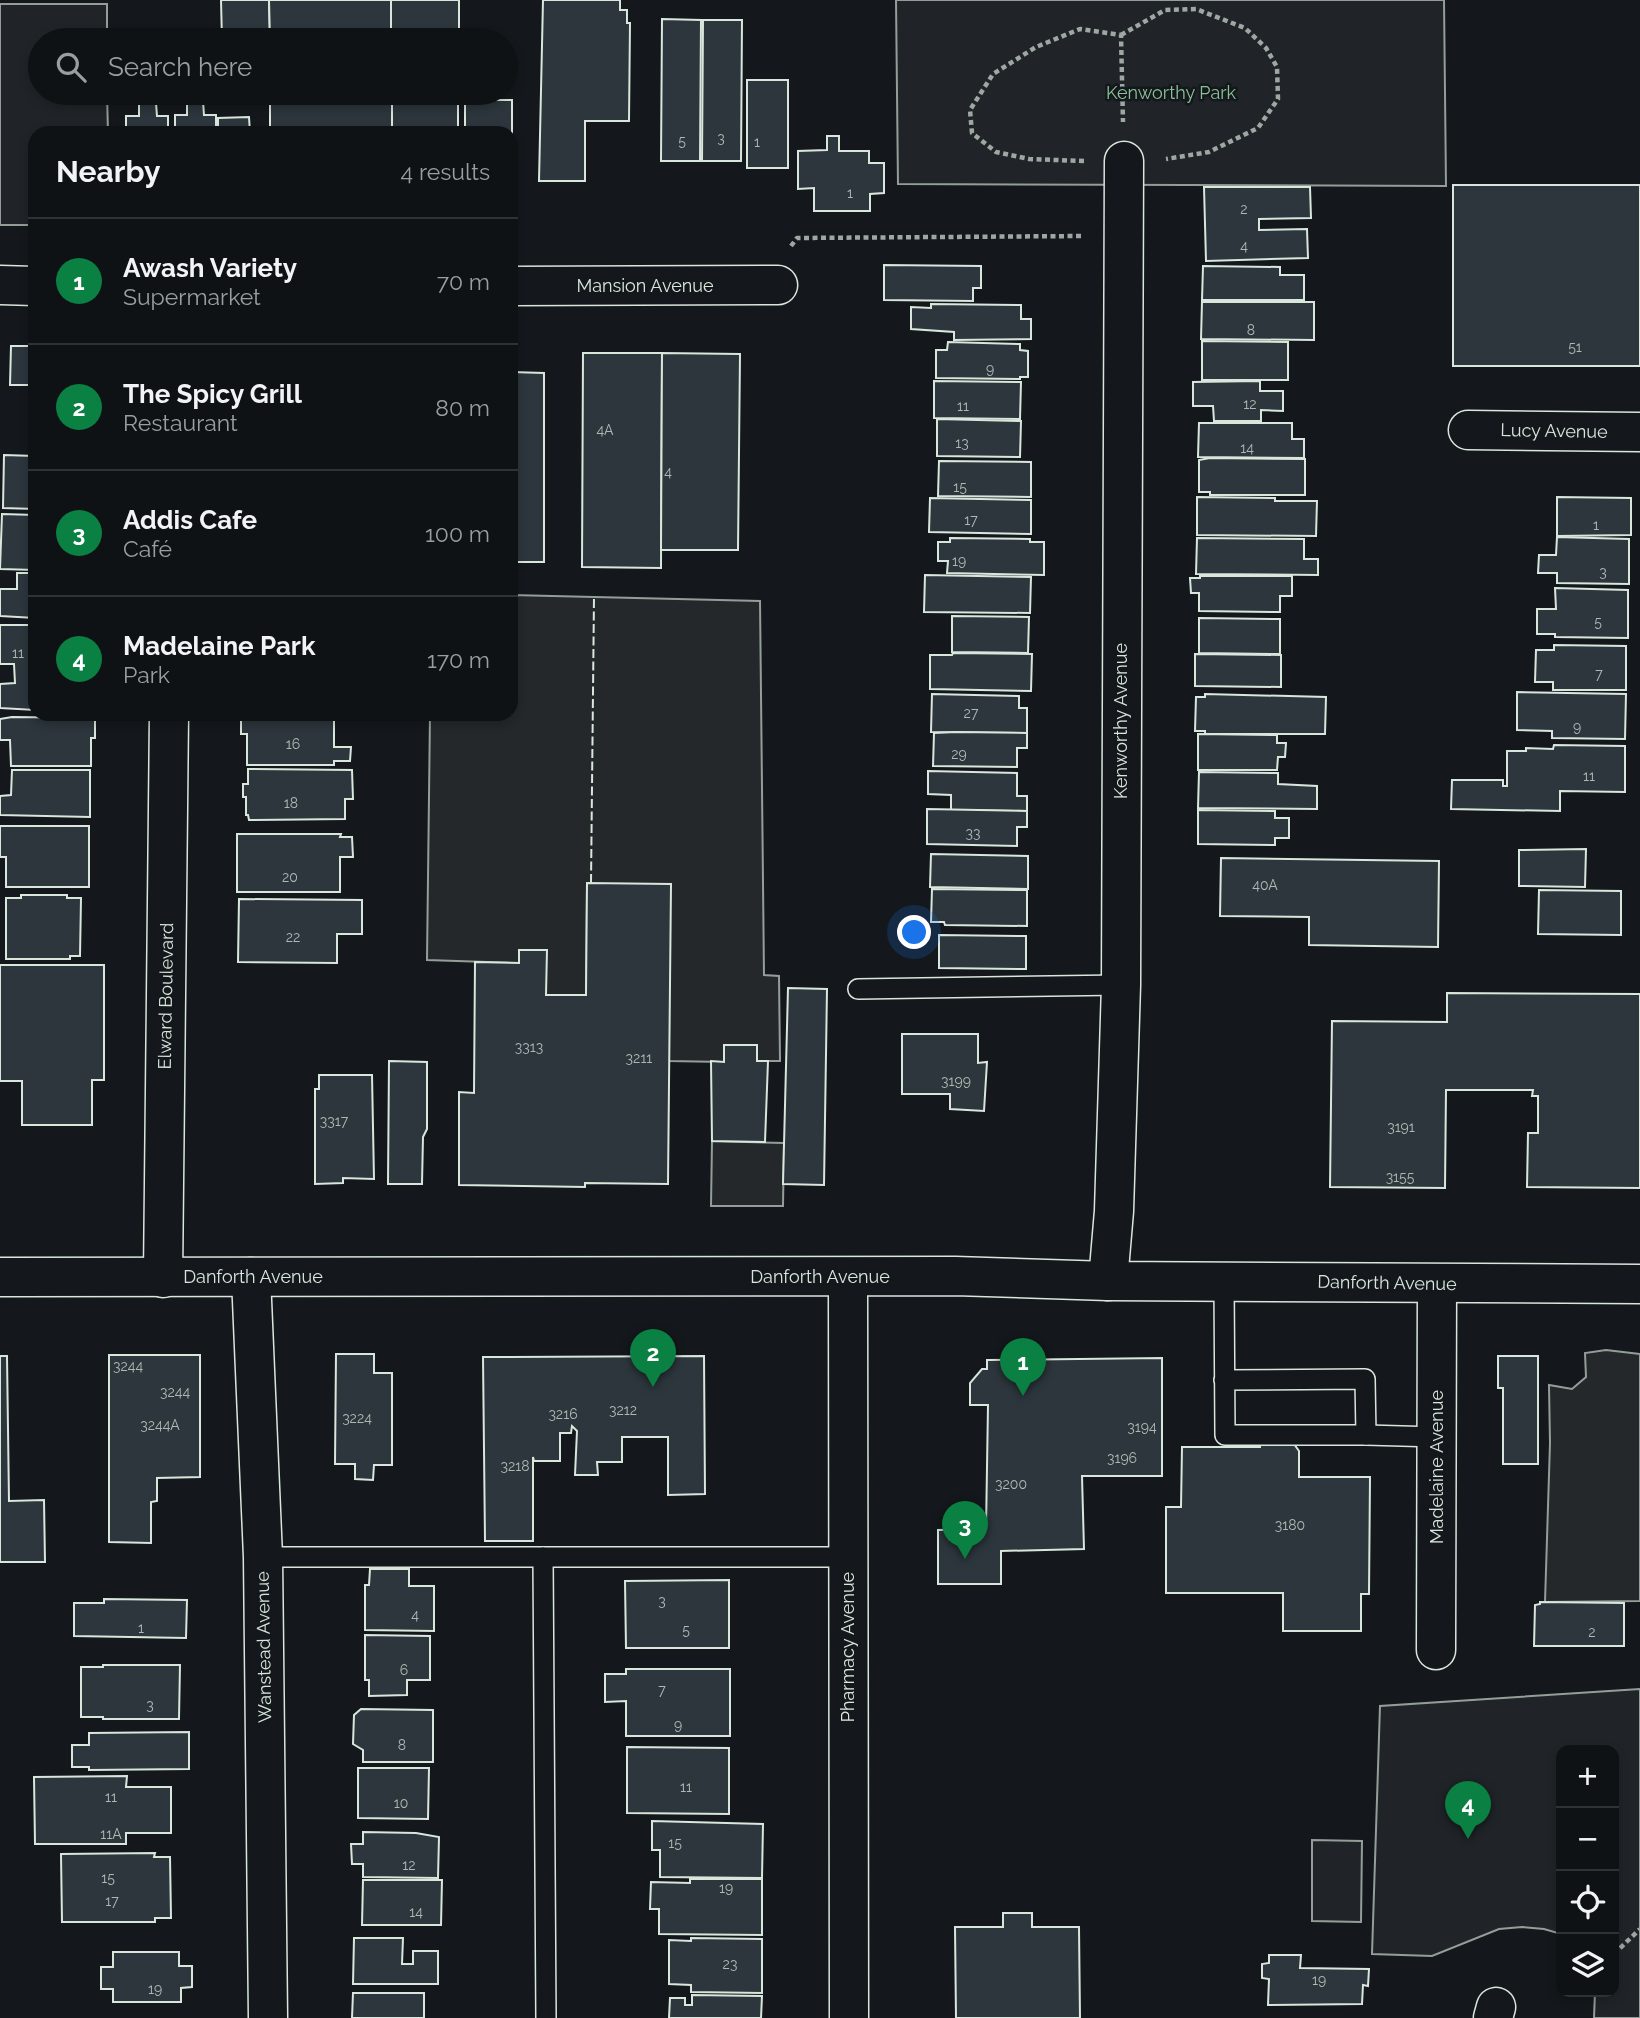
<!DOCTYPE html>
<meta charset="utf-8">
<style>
body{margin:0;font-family:Raleway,sans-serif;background:#1d2022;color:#f1f3f6}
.controls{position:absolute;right:21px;bottom:21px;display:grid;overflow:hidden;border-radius:14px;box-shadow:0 4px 10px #0003}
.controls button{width:63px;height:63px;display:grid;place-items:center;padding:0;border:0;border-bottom:2px solid #2f3234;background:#0f1215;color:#f1f3f6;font:35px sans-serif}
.you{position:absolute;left:915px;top:933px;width:24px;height:24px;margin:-18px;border:5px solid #fff;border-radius:50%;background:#1a73e8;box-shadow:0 0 0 10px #1a73e833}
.badge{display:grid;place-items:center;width:46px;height:46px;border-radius:50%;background:#0b8043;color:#fff;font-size:23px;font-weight:700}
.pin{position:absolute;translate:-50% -58px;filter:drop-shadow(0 2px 4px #0008)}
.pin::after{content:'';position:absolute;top:37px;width:24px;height:21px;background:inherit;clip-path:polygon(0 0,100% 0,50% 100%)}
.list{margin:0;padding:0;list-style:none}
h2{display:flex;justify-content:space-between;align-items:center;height:91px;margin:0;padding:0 28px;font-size:30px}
h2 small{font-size:23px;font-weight:400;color:#9b9ea0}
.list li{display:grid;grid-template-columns:46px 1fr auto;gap:21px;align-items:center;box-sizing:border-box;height:126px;padding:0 28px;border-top:2px solid #2f3234}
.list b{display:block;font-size:26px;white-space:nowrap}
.list p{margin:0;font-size:23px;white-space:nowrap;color:#9b9ea0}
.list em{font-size:23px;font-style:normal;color:#9b9ea0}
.icon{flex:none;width:38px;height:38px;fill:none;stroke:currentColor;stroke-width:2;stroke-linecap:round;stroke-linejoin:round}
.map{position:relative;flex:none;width:1640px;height:2018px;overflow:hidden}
.search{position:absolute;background:#0f1215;box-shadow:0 4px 10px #0003;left:28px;top:28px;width:490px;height:77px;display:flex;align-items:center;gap:18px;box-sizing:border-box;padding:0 24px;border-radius:38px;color:#9b9ea0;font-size:26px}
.panel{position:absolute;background:#0f1215;box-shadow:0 4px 10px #0003;left:28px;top:126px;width:490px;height:595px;border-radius:21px}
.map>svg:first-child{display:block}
.green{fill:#202428;stroke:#939e99;stroke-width:2}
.parking{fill:#24282b;stroke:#939e99;stroke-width:2}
.building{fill:#2c363c;stroke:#d8e6dc;stroke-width:2}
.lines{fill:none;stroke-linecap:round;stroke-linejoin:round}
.lane-casing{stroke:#d8e6dc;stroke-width:22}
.street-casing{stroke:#d8e6dc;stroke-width:41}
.secondary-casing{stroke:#d8e6dc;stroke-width:41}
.primary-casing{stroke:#d8e6dc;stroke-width:41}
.path{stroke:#9da8a2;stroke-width:4.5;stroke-dasharray:5 3.5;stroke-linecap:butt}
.lane{stroke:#14181c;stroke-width:19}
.street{stroke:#14181c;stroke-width:38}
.secondary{stroke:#14181c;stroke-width:38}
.primary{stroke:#14181c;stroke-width:38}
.fence{stroke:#d8e6dc;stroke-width:2;stroke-dasharray:9 3.5;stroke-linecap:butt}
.labels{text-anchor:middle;stroke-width:5;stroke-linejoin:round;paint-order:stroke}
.number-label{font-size:14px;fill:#adbab4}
.park-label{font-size:18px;fill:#8ac095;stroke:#14181c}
.street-label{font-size:18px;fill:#d8e6dc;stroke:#14181c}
</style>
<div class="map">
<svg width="1640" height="2018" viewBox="0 0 1640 2018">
<rect width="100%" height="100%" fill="#14181c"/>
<g class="green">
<polygon points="896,0 1444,0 1446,186 898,184"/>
<polygon points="0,4 107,4 107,40 40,40 40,93 107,93 108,133 35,133 35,225 0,225"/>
<polygon points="1640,1689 1640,2018 1594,2018 1595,1992 1614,1992 1614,1750 1561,1750 1561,1934 1544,1929 1522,1927 1499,1929 1432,1956 1372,1954 1380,1706"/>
<polygon points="1312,1840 1362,1841 1361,1922 1312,1921"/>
</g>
<g class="parking">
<polygon points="511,595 760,601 764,975 779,976 780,1061 757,1061 757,1045 725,1045 724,1062 669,1061 587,883 586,995 546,995 546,950 519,950 519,963 427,960 430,714 511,714"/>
<polygon points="712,1141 784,1143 783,1206 711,1206"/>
<polygon points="1606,1350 1640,1354 1640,1601 1545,1602 1550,1443 1549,1385 1572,1389 1586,1377 1585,1353"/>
</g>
<g class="building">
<polygon points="221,0 269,0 270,40 222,40"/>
<polygon points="269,0 391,0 391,40 270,40"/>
<rect x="391" y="0" width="68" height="40"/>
<polygon points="543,0 620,0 620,10 627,10 627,23 630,23 629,121 585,121 585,181 539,181"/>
<polygon points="662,19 701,20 700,161 661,161"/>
<polygon points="703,20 742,20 741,161 702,161"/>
<rect x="747" y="80" width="41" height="88"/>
<rect x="270" y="93" width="122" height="40"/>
<rect x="392" y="93" width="66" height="40"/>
<polygon points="465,100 512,100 512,178 511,133 465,133"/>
<polygon points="187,101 203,101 204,115 216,115 216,133 175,133 175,115 187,115"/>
<polygon points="139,102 156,103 157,116 168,116 168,133 126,133 126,116 139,116"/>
<polygon points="249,117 250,133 218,133 218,118"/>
<polygon points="827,136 839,136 839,151 869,151 869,163 884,163 884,193 870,194 870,211 814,211 814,188 798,189 798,151 827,150"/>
<rect x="1453" y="185" width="187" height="181"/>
<polygon points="1204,187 1310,187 1311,218 1259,219 1259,230 1307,229 1308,258 1206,261"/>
<polygon points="884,265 981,266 981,288 973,288 973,301 884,300"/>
<polygon points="1203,266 1280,267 1280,275 1304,275 1304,300 1202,300"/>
<polygon points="1202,302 1314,302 1314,340 1201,339"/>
<polygon points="931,304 1021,305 1021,319 1031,319 1031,339 954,340 954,332 911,329 911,307 931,308"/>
<polygon points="1202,341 1288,342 1288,380 1202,380"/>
<polygon points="948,342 1020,344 1020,350 1028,351 1028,377 1020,377 1020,379 936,378 936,350 947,350"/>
<polygon points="11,346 35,346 35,385 10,385"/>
<polygon points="583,353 662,353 661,568 582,567"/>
<polygon points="662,353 740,354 738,550 661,550"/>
<polygon points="511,372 544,373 544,562 511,562"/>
<polygon points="934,381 1021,382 1020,419 934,418"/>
<polygon points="1260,381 1260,391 1283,391 1283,411 1261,410 1261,421 1214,421 1213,406 1193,406 1193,382"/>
<polygon points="937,419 1021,421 1020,457 937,456"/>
<polygon points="1199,423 1292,423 1292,439 1304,439 1304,458 1198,457"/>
<polygon points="4,455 35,456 35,509 3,508"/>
<polygon points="1210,458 1305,459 1305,495 1210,495 1210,492 1199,492 1199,460"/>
<polygon points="939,461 1031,462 1031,497 938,496"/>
<polygon points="1197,497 1275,498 1275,501 1317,501 1316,536 1197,535"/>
<polygon points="1557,497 1631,498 1631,535 1557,536"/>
<polygon points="930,498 1031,500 1031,534 929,532"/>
<polygon points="2,514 35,515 35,570 0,569"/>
<polygon points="1557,537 1629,539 1629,584 1557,583 1557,573 1538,573 1539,555 1556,555"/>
<polygon points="950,538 1030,539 1030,542 1044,542 1044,575 947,573 948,561 938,561 938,542 950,542"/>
<polygon points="1197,538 1304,539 1304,559 1318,559 1318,575 1196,574"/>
<polygon points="17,573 35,573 35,618 0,616 0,589 17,589"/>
<polygon points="925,575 1031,577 1030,613 924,612"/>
<polygon points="1200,576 1292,576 1292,596 1280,596 1280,612 1199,611 1199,593 1191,593 1190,578 1200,578"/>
<polygon points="1555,588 1628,590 1628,638 1555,637 1555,634 1537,634 1537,609 1556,609"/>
<polygon points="952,616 1029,617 1028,653 952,652"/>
<polygon points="1199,618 1280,619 1280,654 1199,653"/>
<polygon points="0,625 35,625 35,710 0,708 0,684 15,683 14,664 0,664"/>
<polygon points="1554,645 1626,646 1626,690 1553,690 1553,682 1535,682 1536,650 1554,650"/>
<polygon points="953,653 1032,654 1031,691 930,689 930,655 952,655"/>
<polygon points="1195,654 1281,655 1281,687 1195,686"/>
<polygon points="1517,692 1626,694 1625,739 1552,738 1552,731 1517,730"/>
<polygon points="932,694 1019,696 1019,708 1027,708 1027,733 931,732"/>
<polygon points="1205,694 1326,697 1325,734 1205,734 1205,731 1195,731 1196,697 1205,697"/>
<polygon points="241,714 334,714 334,747 351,747 350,761 334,761 334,765 247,765 247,734 241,734"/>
<polygon points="12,717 95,718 95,738 91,738 91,766 11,766 10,740 0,740 0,719"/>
<polygon points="956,732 1027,733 1027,748 1017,748 1017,767 933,766 934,733"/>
<polygon points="1198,734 1277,735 1277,743 1286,743 1285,757 1278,757 1277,770 1198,770"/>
<polygon points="1554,745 1625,746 1625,792 1560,791 1560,811 1451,809 1452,780 1503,780 1503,786 1507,786 1507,751 1526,751 1526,748 1553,749"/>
<polygon points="248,769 352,770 353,799 345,799 345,819 249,820 248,815 246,815 246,797 243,797 243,784 248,784"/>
<polygon points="12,770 90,770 90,817 0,815 0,796 11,795"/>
<polygon points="928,771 1017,773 1017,796 1027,796 1027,811 951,810 951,795 928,794"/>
<polygon points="1199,772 1278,773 1278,784 1317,786 1317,809 1198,808"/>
<polygon points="927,809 1027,811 1027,827 1017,827 1017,846 927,844"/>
<polygon points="1198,810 1275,811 1275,818 1289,818 1289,838 1275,838 1275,845 1198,844"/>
<polygon points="0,826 89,826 89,887 6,887 6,857 0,857"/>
<polygon points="237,834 341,834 340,837 352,837 353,857 340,857 340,892 237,892"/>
<polygon points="1586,849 1585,887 1519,886 1519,850"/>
<polygon points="931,854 1028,856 1028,889 930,887"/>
<polygon points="1221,858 1439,861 1438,947 1309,945 1309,917 1220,916"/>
<polygon points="587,883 671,884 668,1184 585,1183 585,1187 459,1185 459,1092 474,1093 475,962 519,963 519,950 547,950 546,995 586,995"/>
<polygon points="932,889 1027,890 1027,926 945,925 944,922 931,922"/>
<polygon points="1539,890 1621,891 1621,935 1538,934"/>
<polygon points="21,895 67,895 67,898 81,898 80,956 70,956 70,959 6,959 6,898 21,898"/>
<polygon points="239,899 362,900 362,934 337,934 337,963 238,962"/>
<polygon points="939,935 1026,936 1026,969 939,968"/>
<polygon points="0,965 104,965 104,1080 92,1080 92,1125 22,1125 22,1081 0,1081"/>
<polygon points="788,988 827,989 824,1185 783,1184"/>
<polygon points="1447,993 1640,994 1640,1188 1527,1187 1528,1133 1538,1133 1538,1096 1532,1096 1533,1090 1446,1090 1445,1188 1330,1187 1332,1021 1447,1022"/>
<polygon points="902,1034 978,1034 978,1063 987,1062 984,1111 950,1109 950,1094 902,1094"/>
<polygon points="724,1045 757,1045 757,1061 768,1061 765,1142 712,1141 711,1061 724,1062"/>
<polygon points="389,1061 427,1062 427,1129 423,1137 422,1184 388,1184"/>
<polygon points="319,1075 372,1075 374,1179 343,1178 343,1183 315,1184 315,1089 319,1089"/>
<polygon points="336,1354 374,1354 374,1373 392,1373 392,1465 374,1465 373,1480 355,1479 355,1464 335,1464"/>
<polygon points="109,1355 200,1355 200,1477 157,1478 157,1501 151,1502 151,1543 109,1542"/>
<polygon points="0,1356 7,1356 9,1501 44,1500 45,1562 0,1562"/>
<polygon points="704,1356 705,1494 668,1495 668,1437 622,1437 622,1462 597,1462 598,1475 575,1475 577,1431 572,1426 571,1433 560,1433 560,1461 534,1461 533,1457 533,1541 485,1541 483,1357"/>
<polygon points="1498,1356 1538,1356 1538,1464 1503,1464 1503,1388 1498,1388"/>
<polygon points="1162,1358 1162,1476 1082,1476 1084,1549 1001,1551 1001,1584 938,1584 938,1530 986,1529 988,1405 970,1405 970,1383 982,1369 987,1369 987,1360"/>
<polygon points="1260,1444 1294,1444 1299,1451 1299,1477 1370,1477 1369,1594 1361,1594 1361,1631 1283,1631 1283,1593 1166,1593 1166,1507 1181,1507 1182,1447 1260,1447"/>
<polygon points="370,1569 409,1569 409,1586 434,1586 434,1631 365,1630 365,1585 369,1585"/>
<polygon points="729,1580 729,1648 626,1648 625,1581"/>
<polygon points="104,1599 187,1600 186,1638 74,1636 74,1603 104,1603"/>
<polygon points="1540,1602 1624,1603 1624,1646 1534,1646 1535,1605 1540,1604"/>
<polygon points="365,1635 430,1636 430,1680 407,1680 407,1695 369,1696 369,1680 365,1680"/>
<polygon points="103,1665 180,1665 179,1719 103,1719 103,1717 81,1717 81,1667 103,1667"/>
<polygon points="626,1669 730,1669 730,1736 626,1736 626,1701 605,1702 605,1674 626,1674"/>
<polygon points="361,1709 433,1710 433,1762 363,1762 363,1750 353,1744 354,1715"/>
<polygon points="189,1732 189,1769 89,1770 89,1767 72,1767 72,1745 89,1745 89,1733"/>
<polygon points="627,1747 729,1748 729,1814 627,1813"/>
<polygon points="358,1768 429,1768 428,1819 358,1818"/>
<polygon points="127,1776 126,1787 171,1787 171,1833 126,1833 126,1844 35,1844 34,1777"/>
<polygon points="652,1821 763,1824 762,1878 660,1877 660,1850 652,1850"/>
<polygon points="363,1832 416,1833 439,1837 438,1878 363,1877 363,1864 352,1864 351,1844 363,1844"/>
<polygon points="155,1853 154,1857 170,1857 171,1918 155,1918 155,1922 62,1922 61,1854"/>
<polygon points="690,1879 762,1879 762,1935 659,1934 659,1909 650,1909 651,1882 690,1883"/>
<polygon points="363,1880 442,1880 441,1925 362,1925"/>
<polygon points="1003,1913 1032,1913 1032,1927 1079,1927 1080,2018 956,2018 955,1927 1003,1927"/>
<polygon points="354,1938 403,1938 402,1964 413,1964 413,1951 438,1951 438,1984 353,1984"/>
<polygon points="691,1938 762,1939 762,1993 691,1992 691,1985 669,1984 669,1940 691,1941"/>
<polygon points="113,1952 179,1952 179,1966 192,1966 192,1987 181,1988 181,2002 113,2002 113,1989 101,1989 101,1967 113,1967"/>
<polygon points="1269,1955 1301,1955 1300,1968 1369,1969 1368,1986 1363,1985 1362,2004 1268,2005 1269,1979 1262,1978 1262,1964 1269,1963"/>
<polygon points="353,1993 424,1993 424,2018 352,2018"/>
<polygon points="692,1995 762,1996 761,2018 669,2018 670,1998 685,1998 685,2005 692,2005"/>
</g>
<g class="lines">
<defs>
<g id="lane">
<polyline points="858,989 1121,985"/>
<polyline points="1224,1282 1225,1435 1366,1435 1365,1379 1224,1380"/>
<polyline points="1366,1435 1437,1437"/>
<polyline points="263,1557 847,1557"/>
<polyline points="543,1557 546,2018"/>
</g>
<g id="street">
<polyline points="0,285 35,286"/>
<polyline points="511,286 778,285"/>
<polyline points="1468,430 1640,432"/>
<polyline points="251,1277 263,1557 268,2018"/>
<polyline points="163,1278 169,714"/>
<polyline points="1108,1281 1114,1211 1121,985 1124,161"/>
<polyline points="1436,1650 1437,1284"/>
<polyline points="1493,2018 1496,2007"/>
</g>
<polyline id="secondary" points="848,1277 849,2018"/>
<polyline id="primary" points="0,1277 955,1276 1108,1281 1640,1284"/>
</defs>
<use href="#lane" class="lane-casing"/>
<use href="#street" class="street-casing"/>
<use href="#secondary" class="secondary-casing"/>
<use href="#primary" class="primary-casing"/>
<g class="path">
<polyline points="1121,35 1165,10 1196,9 1245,28 1266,48 1277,67 1278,99 1258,128 1209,152 1166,159"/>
<polyline points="1084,161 1029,159 996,152 972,133 970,110 993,74 1036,47 1080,29 1121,35 1123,122"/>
<polyline points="791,246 797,238 1083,236"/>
<polyline points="1614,1954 1640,1929"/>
</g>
<use href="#lane" class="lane"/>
<use href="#street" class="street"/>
<use href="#secondary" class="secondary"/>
<use href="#primary" class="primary"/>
<polyline class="fence" points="591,883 594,597"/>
</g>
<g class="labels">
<g class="number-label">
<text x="721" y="143">3</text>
<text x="682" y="146">5</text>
<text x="757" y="147">1</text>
<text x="850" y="198">1</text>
<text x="1244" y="214">2</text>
<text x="1244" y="251">4</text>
<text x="1251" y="335">8</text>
<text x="1575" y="352">51</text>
<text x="990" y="374">9</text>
<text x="1250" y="409">12</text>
<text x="963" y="411">11</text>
<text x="605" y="435">4A</text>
<text x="962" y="448">13</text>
<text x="1247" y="453">14</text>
<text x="668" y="477">4</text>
<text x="960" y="492">15</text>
<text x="971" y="525">17</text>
<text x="1596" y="530">1</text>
<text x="959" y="566">19</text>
<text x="1603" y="577">3</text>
<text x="1598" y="627">5</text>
<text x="18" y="658">11</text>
<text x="1599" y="679">7</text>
<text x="971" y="718">27</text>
<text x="1577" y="732">9</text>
<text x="293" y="749">16</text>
<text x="959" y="759">29</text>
<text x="1589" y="781">11</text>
<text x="291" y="808">18</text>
<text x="973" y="838">33</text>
<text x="290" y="882">20</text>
<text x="1265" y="890">40A</text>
<text x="293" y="942">22</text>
<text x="529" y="1052">3313</text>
<text x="639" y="1063">3211</text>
<text x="956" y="1086">3199</text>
<text x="334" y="1126">3317</text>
<text x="1401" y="1132">3191</text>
<text x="1400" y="1182">3155</text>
<text x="128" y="1371">3244</text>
<text x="175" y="1397">3244</text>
<text x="623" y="1415">3212</text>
<text x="563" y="1419">3216</text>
<text x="357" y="1423">3224</text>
<text x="160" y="1430">3244A</text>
<text x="1142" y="1432">3194</text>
<text x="1122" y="1463">3196</text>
<text x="515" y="1471">3218</text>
<text x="1011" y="1489">3200</text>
<text x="1290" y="1530">3180</text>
<text x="662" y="1606">3</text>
<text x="415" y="1620">4</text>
<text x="141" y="1633">1</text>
<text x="686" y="1635">5</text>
<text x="1592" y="1637">2</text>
<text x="404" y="1675">6</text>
<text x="662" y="1695">7</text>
<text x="150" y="1710">3</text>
<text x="678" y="1730">9</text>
<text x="402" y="1750">8</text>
<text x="686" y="1792">11</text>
<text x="111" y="1802">11</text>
<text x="401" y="1808">10</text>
<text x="111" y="1839">11A</text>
<text x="675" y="1848">15</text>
<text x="409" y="1870">12</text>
<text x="108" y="1883">15</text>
<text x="726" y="1893">19</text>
<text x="112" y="1906">17</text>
<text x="416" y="1917">14</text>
<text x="730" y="1969">23</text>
<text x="1319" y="1985">19</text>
<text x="155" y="1994">19</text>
</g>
<g class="park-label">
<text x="1171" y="99">Kenworthy Park</text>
</g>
<g class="street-label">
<text x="645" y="292">Mansion Avenue</text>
<text transform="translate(1554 431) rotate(1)" y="6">Lucy Avenue</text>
<text transform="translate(1121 721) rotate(-90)" y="6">Kenworthy Avenue</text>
<text transform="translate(166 996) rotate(-89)" y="6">Elward Boulevard</text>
<text x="253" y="1283">Danforth Avenue</text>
<text x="820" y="1283">Danforth Avenue</text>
<text transform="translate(1387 1283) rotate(1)" y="6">Danforth Avenue</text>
<text transform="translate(1437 1467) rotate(-90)" y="6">Madelaine Avenue</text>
<text transform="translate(264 1647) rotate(-91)" y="6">Wanstead Avenue</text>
<text transform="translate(848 1647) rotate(-90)" y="6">Pharmacy Avenue</text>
</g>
</g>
</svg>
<div class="controls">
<button>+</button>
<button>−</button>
<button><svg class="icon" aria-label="locate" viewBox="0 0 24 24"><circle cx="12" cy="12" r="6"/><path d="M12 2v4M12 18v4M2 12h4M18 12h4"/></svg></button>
<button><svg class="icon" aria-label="layers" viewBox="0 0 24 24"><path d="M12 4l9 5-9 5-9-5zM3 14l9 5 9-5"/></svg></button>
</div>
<div class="you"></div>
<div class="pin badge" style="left:1023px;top:1396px">1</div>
<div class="pin badge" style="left:653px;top:1387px">2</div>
<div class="pin badge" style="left:965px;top:1559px">3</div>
<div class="pin badge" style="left:1468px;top:1839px">4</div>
<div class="search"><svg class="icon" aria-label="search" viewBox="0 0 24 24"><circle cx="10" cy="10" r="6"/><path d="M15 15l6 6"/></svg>Search here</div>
<section class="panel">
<h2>Nearby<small>4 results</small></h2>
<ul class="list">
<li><span class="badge">1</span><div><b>Awash Variety</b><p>Supermarket</p></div><em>70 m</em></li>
<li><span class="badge">2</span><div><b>The Spicy Grill</b><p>Restaurant</p></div><em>80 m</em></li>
<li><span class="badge">3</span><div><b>Addis Cafe</b><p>Café</p></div><em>100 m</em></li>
<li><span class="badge">4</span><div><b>Madelaine Park</b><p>Park</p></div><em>170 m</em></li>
</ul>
</section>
</div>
